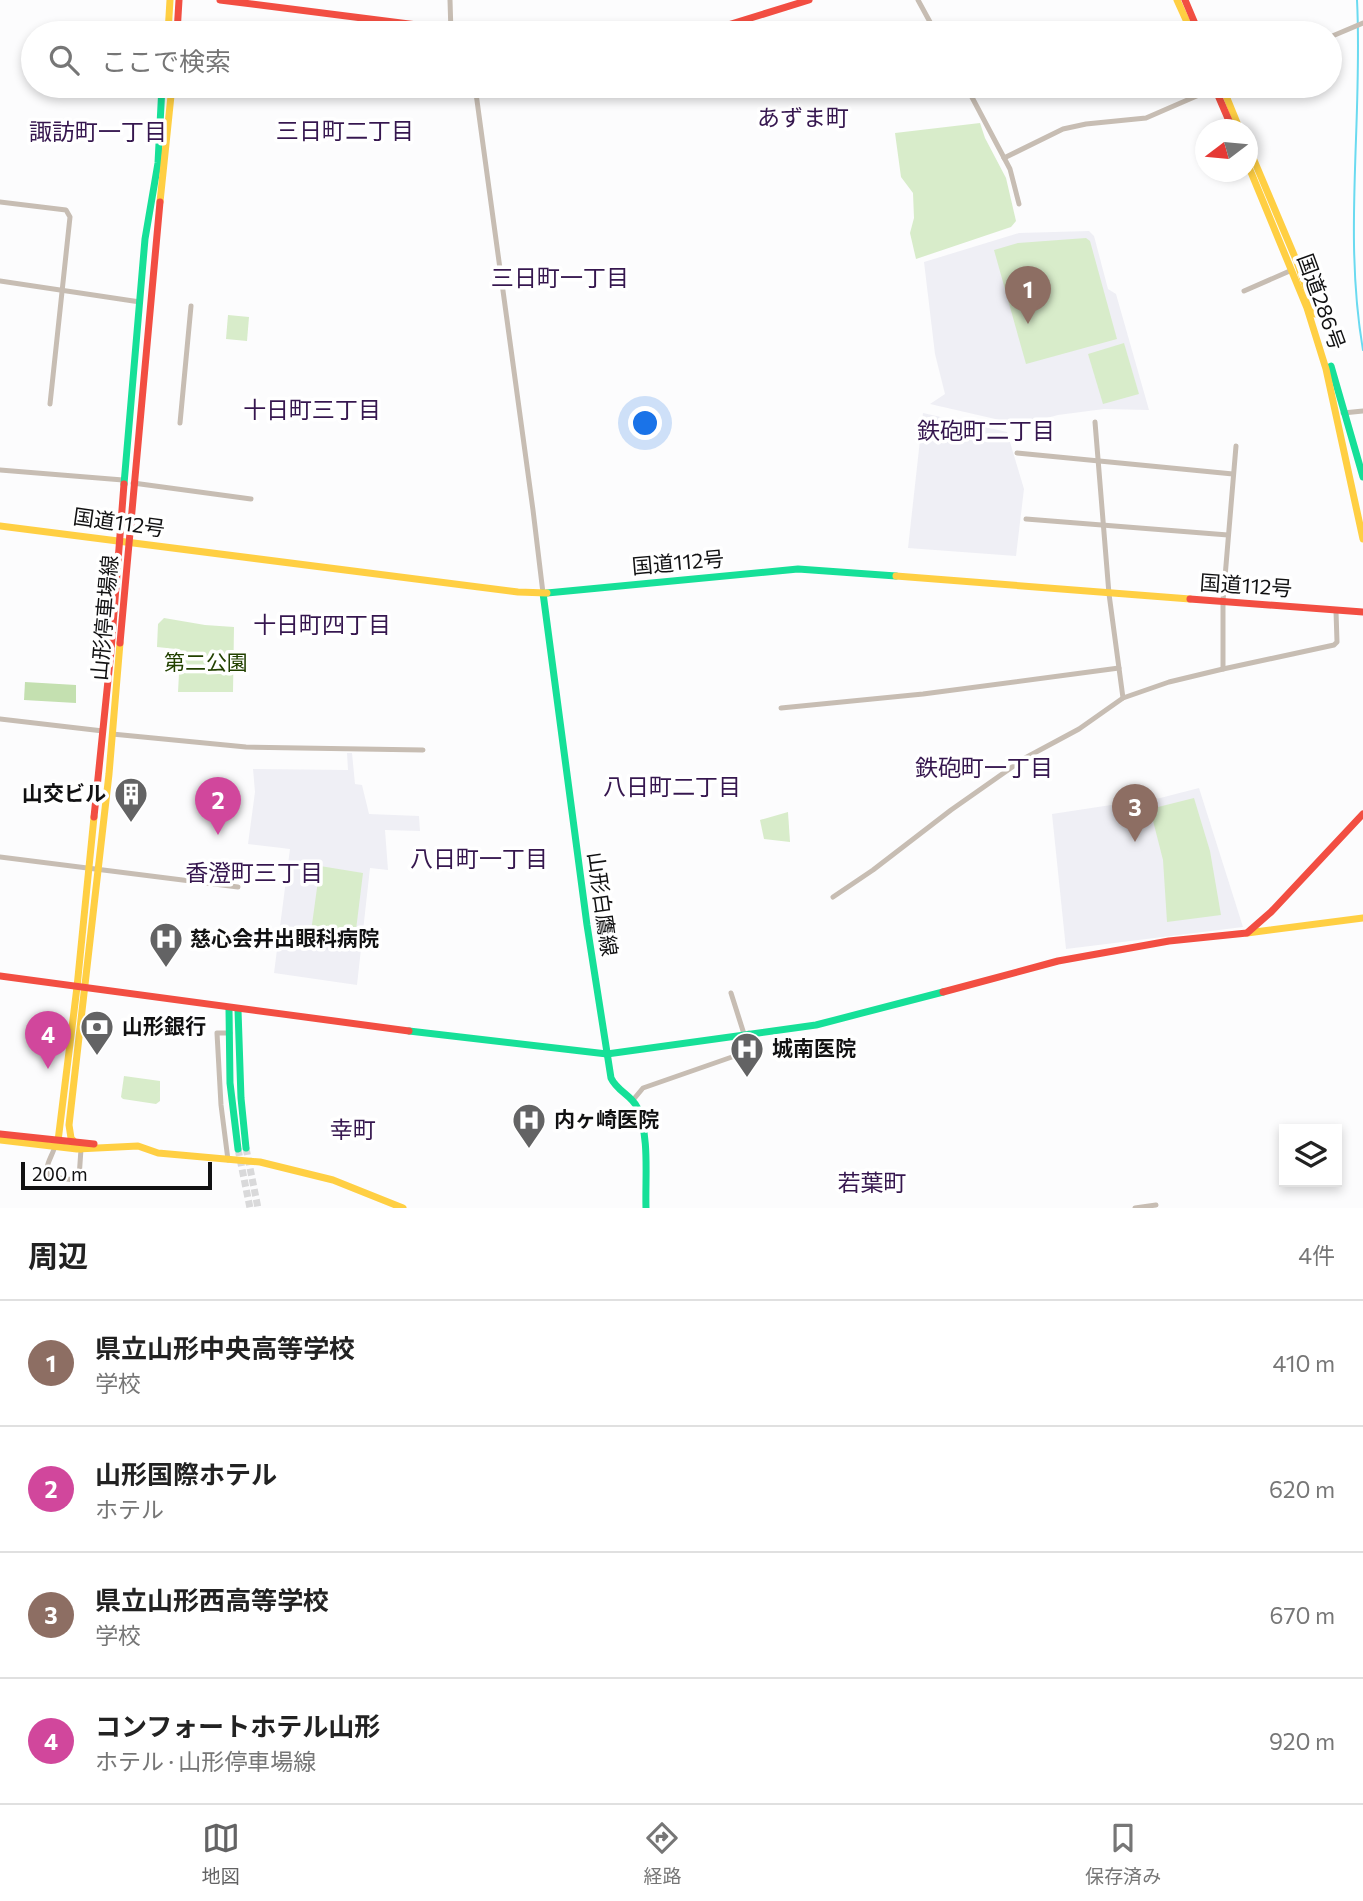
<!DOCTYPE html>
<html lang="ja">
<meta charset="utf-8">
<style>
body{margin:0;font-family:Commissioner,"Noto Sans JP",sans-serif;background:#f2f2f2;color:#222}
.controls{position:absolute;right:21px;bottom:21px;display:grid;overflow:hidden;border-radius:0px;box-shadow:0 4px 10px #0003}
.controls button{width:63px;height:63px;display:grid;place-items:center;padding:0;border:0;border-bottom:2px solid #e0e0e0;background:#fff;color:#222;font:35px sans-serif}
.compass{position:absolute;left:1195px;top:119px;width:63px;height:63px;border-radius:50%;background:#fff;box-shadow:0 4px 10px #0003;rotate:254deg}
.scale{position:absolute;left:21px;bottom:18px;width:191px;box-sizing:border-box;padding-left:7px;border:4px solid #111112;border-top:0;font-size:19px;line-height:24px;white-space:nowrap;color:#111112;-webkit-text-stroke:5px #fff;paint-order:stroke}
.you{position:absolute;left:646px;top:424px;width:24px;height:24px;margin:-18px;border:5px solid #fff;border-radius:50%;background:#1a73e8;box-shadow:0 0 0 10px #1a73e833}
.badge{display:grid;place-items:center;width:46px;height:46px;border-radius:50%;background:#636364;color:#fff;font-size:23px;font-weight:700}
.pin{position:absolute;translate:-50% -58px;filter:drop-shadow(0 2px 4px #0008)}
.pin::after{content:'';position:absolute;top:37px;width:24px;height:21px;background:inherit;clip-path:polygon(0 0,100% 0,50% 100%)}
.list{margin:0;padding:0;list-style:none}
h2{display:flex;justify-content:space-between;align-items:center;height:91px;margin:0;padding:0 28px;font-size:30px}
h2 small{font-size:23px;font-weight:400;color:#767676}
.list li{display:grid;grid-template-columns:46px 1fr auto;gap:21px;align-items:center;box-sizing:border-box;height:126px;padding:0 28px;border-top:2px solid #e0e0e0}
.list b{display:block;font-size:26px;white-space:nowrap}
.list p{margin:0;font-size:23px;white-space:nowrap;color:#767676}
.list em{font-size:23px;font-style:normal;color:#767676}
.icon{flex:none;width:38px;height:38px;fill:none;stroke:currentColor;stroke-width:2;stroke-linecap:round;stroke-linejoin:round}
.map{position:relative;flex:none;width:1363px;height:1208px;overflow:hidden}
.search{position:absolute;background:#fff;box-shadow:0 4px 10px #0003;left:21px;right:21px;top:21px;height:77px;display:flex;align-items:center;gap:18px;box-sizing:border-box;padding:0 24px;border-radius:38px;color:#767676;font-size:26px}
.sheet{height:595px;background:#fff}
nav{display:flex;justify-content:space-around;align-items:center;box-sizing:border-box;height:98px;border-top:2px solid #e0e0e0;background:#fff;font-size:19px;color:#767676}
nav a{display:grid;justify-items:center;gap:4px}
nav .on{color:#636364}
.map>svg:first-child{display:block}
.built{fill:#efeff5}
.green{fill:#d8ecca}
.forest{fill:#c4e0b0}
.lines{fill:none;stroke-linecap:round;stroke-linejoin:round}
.stream{stroke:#6adaf0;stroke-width:2}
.secondary-tunnel{stroke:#d9d9da;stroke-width:7;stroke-dasharray:7 3.5;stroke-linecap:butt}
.street{stroke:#c7bdb3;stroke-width:5}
.fast{stroke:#16e098;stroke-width:7}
.slow{stroke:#ffcf43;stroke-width:7}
.jam{stroke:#f24e42;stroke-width:7}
.labels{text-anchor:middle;stroke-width:7;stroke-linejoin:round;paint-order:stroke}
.street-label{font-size:21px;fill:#111112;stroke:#fff}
.park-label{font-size:21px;fill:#224100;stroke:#fff}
.poi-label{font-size:21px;font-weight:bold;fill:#111112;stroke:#fff;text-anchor:start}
.neighbourhood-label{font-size:23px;fill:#36174f;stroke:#fff}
</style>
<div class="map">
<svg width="1363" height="1208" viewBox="0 0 1363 1208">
<rect width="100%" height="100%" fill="#fcfcfd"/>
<g class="built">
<polygon points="1089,231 1094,236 1108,289 1116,294 1149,410 1104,409 1058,415 1021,425 930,404 945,394 935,354 924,262 1019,233"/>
<polygon points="923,413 1007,432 1024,489 1016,556 908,548"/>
<polygon points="347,753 352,753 355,784 362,785 369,814 419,816 420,831 385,830 388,870 370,868 357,985 274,973 290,849 248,844 255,792 253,769 348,770"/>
<polygon points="1199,788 1243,927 1066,949 1052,814 1111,805 1133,805"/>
</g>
<g class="green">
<polygon points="980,123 985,138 1006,178 1016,221 1011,227 916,259 910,233 914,218 913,193 901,177 895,133"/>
<polygon points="1086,238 1090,241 1117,339 1026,364 994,250 1018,243"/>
<polygon points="228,315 249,317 247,341 226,339"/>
<polygon points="1124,343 1139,394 1103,404 1088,354"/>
<polygon points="164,618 205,625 234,627 233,692 178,692 180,655 176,649 157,647 158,624"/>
<polygon points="1194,798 1210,851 1221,915 1167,922 1163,860 1150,809"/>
<polygon points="788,812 790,842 764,839 760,820"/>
<polygon points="320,866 363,873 355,938 347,938 346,948 333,950 310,939"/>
<polygon points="124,1076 160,1081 160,1101 156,1104 123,1099 121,1097"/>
</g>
<polygon class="forest" points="25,682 76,685 76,703 24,700"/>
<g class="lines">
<path class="stream" d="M1357,0C1363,116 1343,235 1363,350"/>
<g class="secondary-tunnel">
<polyline points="246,1148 258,1208"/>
<polyline points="238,1149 250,1208"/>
</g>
<g class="street">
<polyline points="450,0 451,33"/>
<polyline points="918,0 936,33"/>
<polyline points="1330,37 1363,23"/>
<polyline points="475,86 533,510 543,593"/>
<polyline points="966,86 1010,169 1019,204"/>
<polyline points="1004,158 1063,129 1086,124 1146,118 1215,88"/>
<polyline points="0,202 66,210 70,217 50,404"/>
<polyline points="0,281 140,302"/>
<polyline points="1244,291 1292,270"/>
<polyline points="1343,413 1363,411"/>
<polyline points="1095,422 1109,594 1123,698"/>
<polyline points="180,423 191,306"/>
<polyline points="1017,453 1233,474"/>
<polyline points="0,470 123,480"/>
<polyline points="133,483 251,499"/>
<polyline points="1026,519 1228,535"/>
<polyline points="1223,669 1223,601 1236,446"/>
<polyline points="781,708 923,694 1119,668"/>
<polyline points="0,719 103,731"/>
<polyline points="112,734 246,747 423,750"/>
<polyline points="0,857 238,887"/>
<polyline points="833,897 873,870 951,810 1025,758 1079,729 1123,698 1169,682 1223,669 1334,645 1337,642 1336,611"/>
<polyline points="731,993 744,1034"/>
<polyline points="633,1100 643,1088 752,1050 749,1033"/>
<path d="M55,1146C52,1158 42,1167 51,1177L75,1180L79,1178L81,1149"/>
<polyline points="228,1160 221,1105 217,1033 230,1033"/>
<polyline points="1135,1208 1156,1205"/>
</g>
<g class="fast">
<polyline points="1331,366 1363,477"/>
<polyline points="124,484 145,239 158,163 162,86"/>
<path d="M543,593L587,925L611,1078C617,1091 631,1095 637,1107C650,1137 645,1176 646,1208"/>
<polyline points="547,593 798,569 896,576"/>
<polyline points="229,1009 230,1083 238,1149"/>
<polyline points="238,1010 241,1098 246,1148"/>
<polyline points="409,1031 607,1054 816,1025 943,992"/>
</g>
<g class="slow">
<polyline points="1177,0 1192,33"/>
<polyline points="168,33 170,0"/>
<polyline points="1222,86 1240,130"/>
<polyline points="1248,146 1297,262 1315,314"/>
<polyline points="1248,165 1307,308 1326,369 1363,539"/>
<polyline points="160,202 172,86"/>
<polyline points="0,526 518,592 547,593"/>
<polyline points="896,576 1190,599"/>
<polyline points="1247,933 1363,918"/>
<polyline points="0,1140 77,1149 138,1146 158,1153 260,1162 333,1180 403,1208"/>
<polyline points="55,1146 58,1141 77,987 94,817"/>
<polyline points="81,1149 71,1138 69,1125 109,774 120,643"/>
</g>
<g class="jam">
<polyline points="220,0 480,33"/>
<polyline points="1185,0 1199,33"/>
<polyline points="177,33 179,0"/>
<polyline points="702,33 809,0"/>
<polyline points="1214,86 1233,130"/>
<polyline points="1190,599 1363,612"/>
<polyline points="120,643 160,202"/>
<polyline points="94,817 111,651 124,484"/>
<polyline points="0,976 409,1031"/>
<polyline points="943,992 1058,961 1169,941 1247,933 1271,912 1363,814"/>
<polyline points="0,1134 94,1144"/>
</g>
</g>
<defs>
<symbol id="building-pin" viewBox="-11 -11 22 30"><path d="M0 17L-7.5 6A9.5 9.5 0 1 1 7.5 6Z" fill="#636364" stroke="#fff"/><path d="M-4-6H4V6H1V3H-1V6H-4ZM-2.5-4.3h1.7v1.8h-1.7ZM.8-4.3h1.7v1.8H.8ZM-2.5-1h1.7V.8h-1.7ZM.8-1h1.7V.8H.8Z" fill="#fff"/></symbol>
<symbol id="hospital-pin" viewBox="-11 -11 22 30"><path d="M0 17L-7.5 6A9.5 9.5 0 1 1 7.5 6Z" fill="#636364" stroke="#fff"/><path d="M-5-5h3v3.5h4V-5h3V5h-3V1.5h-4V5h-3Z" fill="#fff"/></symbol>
<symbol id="bank-pin" viewBox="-11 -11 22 30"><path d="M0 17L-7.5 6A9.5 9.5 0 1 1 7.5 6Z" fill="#636364" stroke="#fff"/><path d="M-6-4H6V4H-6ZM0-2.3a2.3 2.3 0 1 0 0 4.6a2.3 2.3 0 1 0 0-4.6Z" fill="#fff"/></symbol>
</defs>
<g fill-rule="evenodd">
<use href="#building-pin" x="112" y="775" width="38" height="52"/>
<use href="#hospital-pin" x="147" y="920" width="38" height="52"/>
<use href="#bank-pin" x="78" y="1008" width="38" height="52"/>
<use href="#hospital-pin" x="728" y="1030" width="38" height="52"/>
<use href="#hospital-pin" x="510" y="1101" width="38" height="52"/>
</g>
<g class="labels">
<g class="street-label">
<text transform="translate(1321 302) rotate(70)" y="7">国道286号</text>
<text transform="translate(119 523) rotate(8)" y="7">国道112号</text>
<text transform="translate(678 563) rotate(-5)" y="7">国道112号</text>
<text transform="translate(1246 586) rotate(4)" y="7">国道112号</text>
<text transform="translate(105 618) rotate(-85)" y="7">山形停車場線</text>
<text transform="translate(602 904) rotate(82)" y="7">山形白鷹線</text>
</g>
<g class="park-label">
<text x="206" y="670">第二公園</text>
</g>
<g class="poi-label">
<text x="106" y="801" text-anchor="end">山交ビル</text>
<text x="190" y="946">慈心会井出眼科病院</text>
<text x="122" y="1034">山形銀行</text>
<text x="772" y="1056">城南医院</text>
<text x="554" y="1127">内ヶ崎医院</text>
</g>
<g class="neighbourhood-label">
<text x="803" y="126">あずま町</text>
<text x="345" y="139">三日町二丁目</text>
<text x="98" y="140">諏訪町一丁目</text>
<text x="560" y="286">三日町一丁目</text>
<text x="312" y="418">十日町三丁目</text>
<text x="986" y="439">鉄砲町二丁目</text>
<text x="322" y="633">十日町四丁目</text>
<text x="984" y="776">鉄砲町一丁目</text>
<text x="672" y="795">八日町二丁目</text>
<text x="479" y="867">八日町一丁目</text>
<text x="254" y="881">香澄町三丁目</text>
<text x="353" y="1138">幸町</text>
<text x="872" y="1191">若葉町</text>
</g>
</g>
</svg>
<div class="controls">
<button><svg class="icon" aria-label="layers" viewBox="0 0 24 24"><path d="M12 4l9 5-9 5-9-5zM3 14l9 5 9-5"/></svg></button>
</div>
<svg class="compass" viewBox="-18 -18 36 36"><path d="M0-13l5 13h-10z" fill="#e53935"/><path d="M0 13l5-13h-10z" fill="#767676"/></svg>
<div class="scale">200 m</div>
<div class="you"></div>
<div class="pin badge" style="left:1028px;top:324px;background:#8d6e63">1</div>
<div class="pin badge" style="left:218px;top:835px;background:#d1479c">2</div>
<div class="pin badge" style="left:1135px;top:842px;background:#8d6e63">3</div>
<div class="pin badge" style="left:48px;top:1069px;background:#d1479c">4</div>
<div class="search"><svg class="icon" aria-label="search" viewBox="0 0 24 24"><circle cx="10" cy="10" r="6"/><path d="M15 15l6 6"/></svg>ここで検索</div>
</div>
<section class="sheet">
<h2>周辺<small>4件</small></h2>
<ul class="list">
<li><span class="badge" style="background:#8d6e63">1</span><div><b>県立山形中央高等学校</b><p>学校</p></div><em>410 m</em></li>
<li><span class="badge" style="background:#d1479c">2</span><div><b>山形国際ホテル</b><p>ホテル</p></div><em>620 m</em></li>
<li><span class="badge" style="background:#8d6e63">3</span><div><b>県立山形西高等学校</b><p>学校</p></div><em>670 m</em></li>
<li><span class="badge" style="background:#d1479c">4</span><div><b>コンフォートホテル山形</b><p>ホテル · 山形停車場線</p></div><em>920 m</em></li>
</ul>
</section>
<nav>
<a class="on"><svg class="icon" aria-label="map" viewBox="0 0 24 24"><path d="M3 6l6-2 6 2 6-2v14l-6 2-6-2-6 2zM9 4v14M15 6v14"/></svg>地図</a>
<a><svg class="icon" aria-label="directions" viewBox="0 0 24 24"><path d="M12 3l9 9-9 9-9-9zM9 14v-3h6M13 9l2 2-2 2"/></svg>経路</a>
<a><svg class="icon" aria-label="saved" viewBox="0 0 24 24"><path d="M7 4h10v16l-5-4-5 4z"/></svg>保存済み</a>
</nav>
